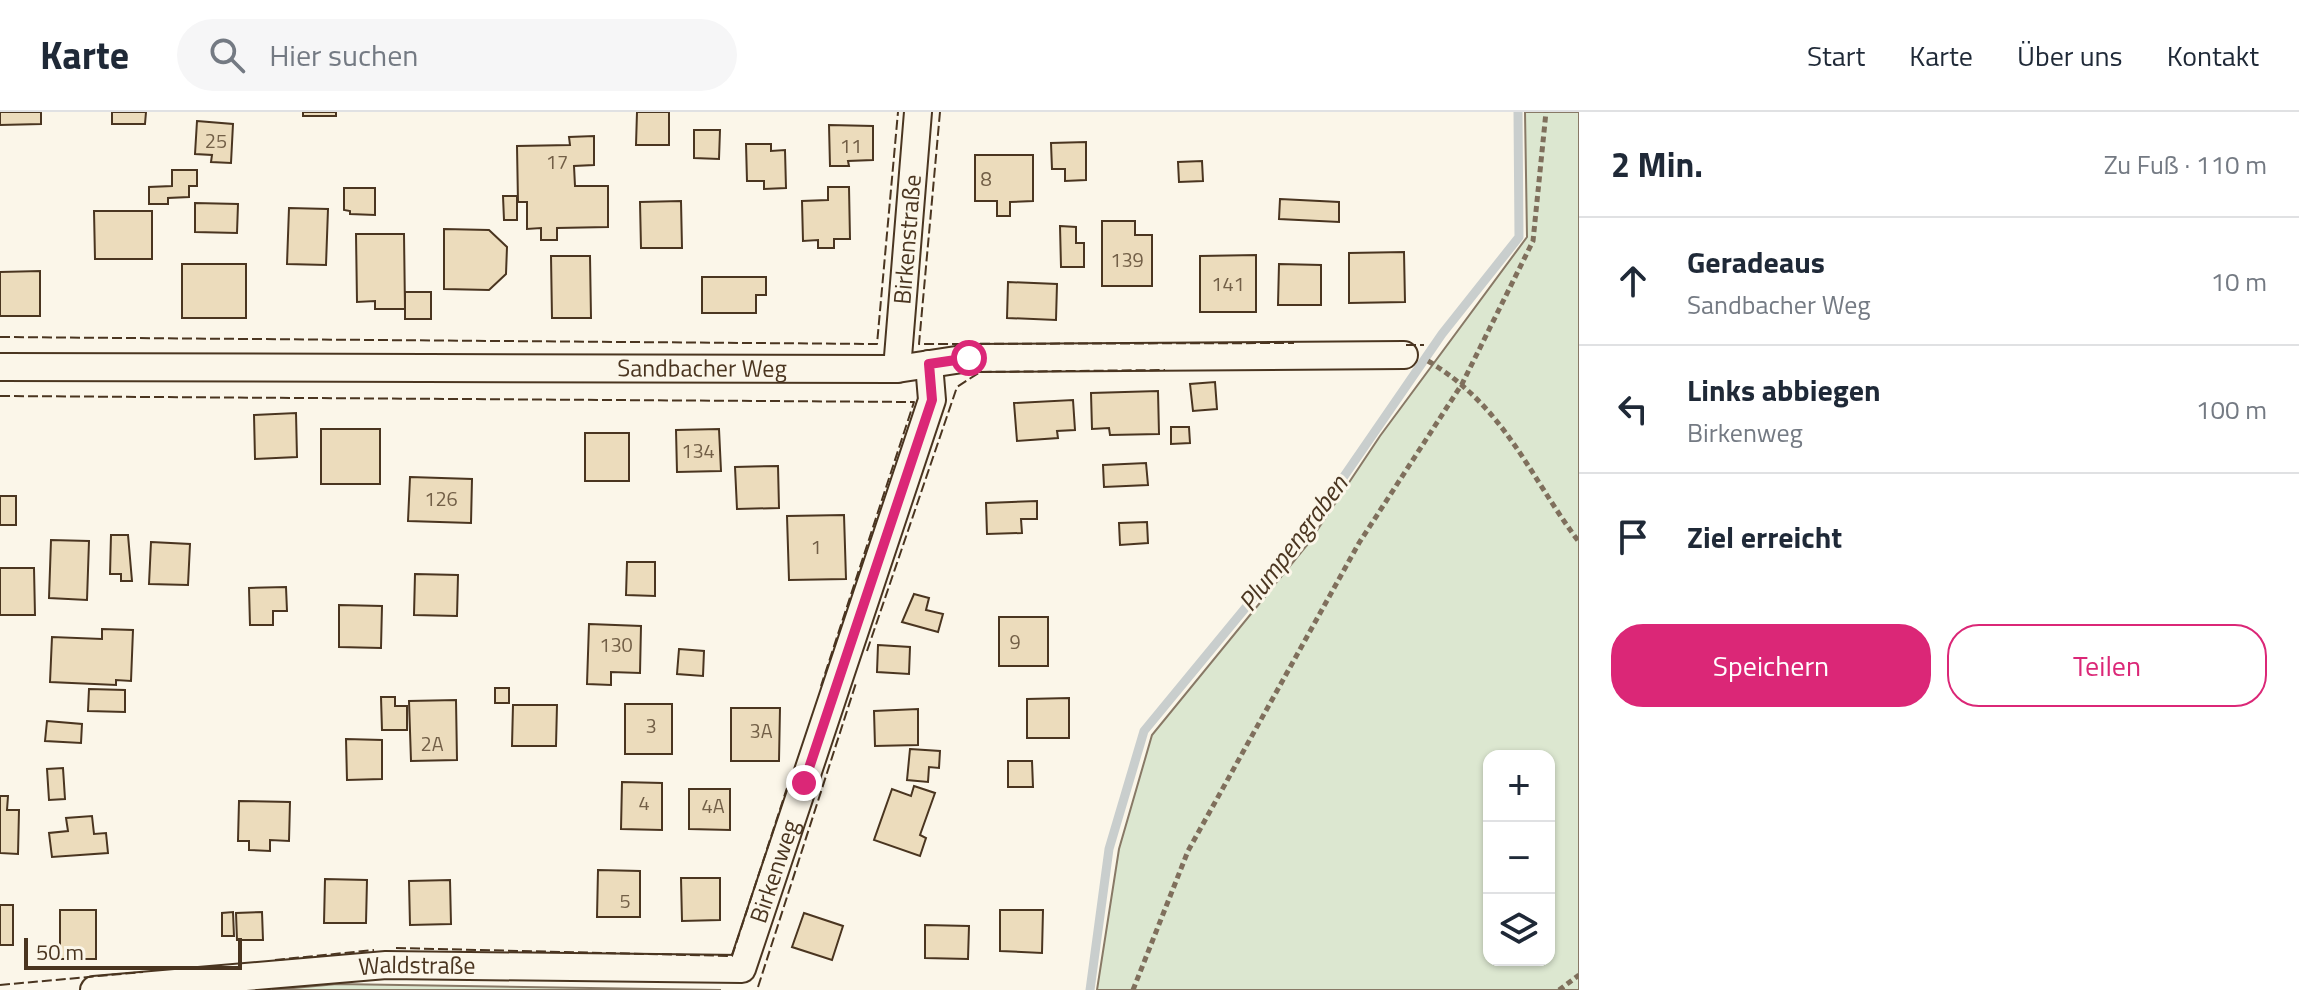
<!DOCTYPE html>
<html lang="de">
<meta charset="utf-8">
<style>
body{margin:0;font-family:"Titillium Web",sans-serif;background:#f6f6f7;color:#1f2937}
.controls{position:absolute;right:24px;bottom:24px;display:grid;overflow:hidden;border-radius:16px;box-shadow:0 2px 6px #0004}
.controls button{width:72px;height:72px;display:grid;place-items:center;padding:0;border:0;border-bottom:2px solid #e0e1e3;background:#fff;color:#1f2937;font:40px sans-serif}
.scale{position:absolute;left:24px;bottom:20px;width:218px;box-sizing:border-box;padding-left:8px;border:4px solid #4a3520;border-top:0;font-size:22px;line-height:28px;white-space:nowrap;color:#4a3520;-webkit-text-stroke:6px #fbf6e9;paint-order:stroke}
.stop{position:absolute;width:24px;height:24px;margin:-18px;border:6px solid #db2777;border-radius:50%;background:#fff}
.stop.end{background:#db2777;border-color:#fff;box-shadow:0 2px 8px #0008}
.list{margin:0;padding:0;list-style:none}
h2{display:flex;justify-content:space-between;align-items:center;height:104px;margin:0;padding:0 32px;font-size:34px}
h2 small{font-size:26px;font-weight:400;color:#747a83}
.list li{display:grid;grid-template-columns:52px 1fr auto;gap:24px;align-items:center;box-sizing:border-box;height:128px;padding:0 32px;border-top:2px solid #e0e1e3}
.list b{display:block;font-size:30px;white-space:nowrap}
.list p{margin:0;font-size:26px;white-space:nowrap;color:#747a83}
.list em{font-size:26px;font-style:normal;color:#747a83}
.actions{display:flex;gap:16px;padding:24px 32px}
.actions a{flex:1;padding:18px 0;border:2px solid #db2777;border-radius:32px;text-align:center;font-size:28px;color:#db2777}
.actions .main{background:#db2777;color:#fff}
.icon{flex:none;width:44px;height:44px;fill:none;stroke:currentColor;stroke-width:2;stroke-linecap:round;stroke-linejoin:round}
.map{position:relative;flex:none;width:1579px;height:878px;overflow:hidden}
header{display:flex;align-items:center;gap:48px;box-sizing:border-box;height:112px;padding:0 40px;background:#fff;border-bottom:2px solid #e0e1e3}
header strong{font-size:38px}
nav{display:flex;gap:44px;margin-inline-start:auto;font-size:28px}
.search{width:560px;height:72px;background:#f6f6f7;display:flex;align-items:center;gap:20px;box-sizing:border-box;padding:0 28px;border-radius:44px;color:#747a83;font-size:30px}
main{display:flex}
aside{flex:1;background:#fff}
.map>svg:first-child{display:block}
.green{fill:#dce7d0;stroke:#887966;stroke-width:2;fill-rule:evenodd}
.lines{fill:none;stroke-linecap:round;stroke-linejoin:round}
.stream{stroke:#c9cecd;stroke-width:9}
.building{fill:#ecdcbc;stroke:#4a3520;stroke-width:2}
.minor-casing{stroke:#4a3520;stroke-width:30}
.path{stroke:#7f6f5c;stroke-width:5;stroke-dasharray:6 4;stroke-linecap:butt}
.minor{stroke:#fbf6e9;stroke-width:26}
.fence{stroke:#4a3520;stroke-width:2;stroke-dasharray:10 4;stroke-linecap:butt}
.route{stroke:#db2777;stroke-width:10}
.labels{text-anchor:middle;stroke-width:6;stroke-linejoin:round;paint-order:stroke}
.number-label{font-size:20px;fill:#725f47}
.street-label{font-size:24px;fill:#4a3520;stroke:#fbf6e9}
.water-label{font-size:26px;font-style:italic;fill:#4a3520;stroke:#fbf6e9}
</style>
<header>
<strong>Karte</strong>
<div class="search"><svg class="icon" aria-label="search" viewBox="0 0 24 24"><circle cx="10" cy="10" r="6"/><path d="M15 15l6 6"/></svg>Hier suchen</div>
<nav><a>Start</a><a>Karte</a><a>Über uns</a><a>Kontakt</a></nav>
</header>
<main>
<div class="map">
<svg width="1579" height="878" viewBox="0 0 1579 878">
<rect width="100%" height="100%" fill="#fbf6e9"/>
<g class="green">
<path d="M1525,0H1579V878H1097L1119,737L1152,623L1308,432L1380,324L1527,125ZM1489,644H1549V848H1489Z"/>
<polygon points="337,872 721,878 272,878"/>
</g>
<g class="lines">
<polyline class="stream" points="1090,878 1109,737 1144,619 1294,437 1442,222 1519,125 1518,0"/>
</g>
<g class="building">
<polygon points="0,0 41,0 41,12 0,13"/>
<polygon points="112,0 146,0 145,12 112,12"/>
<rect x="303" y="0" width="33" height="4"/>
<polygon points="637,0 669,0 669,33 636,33"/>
<polygon points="197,9 233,12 231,51 211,50 212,43 195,42"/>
<polygon points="829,13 873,14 873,48 848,49 849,54 830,54"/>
<polygon points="694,18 720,18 719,47 694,46"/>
<polygon points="594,24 594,53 574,54 575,74 608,74 608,115 557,116 557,128 541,128 541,116 527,117 527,90 518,90 517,34 570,33 569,25"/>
<polygon points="1086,30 1086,68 1065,69 1065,57 1052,57 1051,31"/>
<polygon points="746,32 771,32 771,39 785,38 786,76 764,77 764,69 747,69"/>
<polygon points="975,43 1033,43 1033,89 1010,90 1010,104 997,104 997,89 975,89"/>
<polygon points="1202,49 1203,69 1179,70 1178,50"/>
<polygon points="172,58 197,58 197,74 189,74 189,85 168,86 168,92 149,92 149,75 172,74"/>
<polygon points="828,75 849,75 850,127 834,127 834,136 818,136 818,128 803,129 802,89 828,88"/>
<polygon points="344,76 375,76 375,103 350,102 350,99 344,98"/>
<polygon points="503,84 517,84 517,108 504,108"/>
<polygon points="1280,87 1339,90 1339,110 1279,107"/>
<polygon points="681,89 682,136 641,136 640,90"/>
<polygon points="195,91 238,92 237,121 195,120"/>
<polygon points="289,96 328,97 326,153 287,152"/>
<polygon points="94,99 152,99 152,147 95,147"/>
<polygon points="1102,109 1135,109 1135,123 1152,123 1152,174 1102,174"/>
<polygon points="1060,114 1076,115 1076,131 1084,131 1084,155 1061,155"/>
<polygon points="444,117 489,118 507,135 506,162 489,178 444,177"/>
<polygon points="356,122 404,122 405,197 375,197 375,189 357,190"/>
<polygon points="1404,140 1405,190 1349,191 1349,141"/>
<polygon points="1256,143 1256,200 1200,200 1200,144"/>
<polygon points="551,144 590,144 591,206 552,206"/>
<rect x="182" y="152" width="64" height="54"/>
<polygon points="1279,152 1321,153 1321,193 1278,193"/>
<polygon points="40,159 40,204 0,204 0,160"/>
<polygon points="702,165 766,165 766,183 756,183 756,201 702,201"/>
<polygon points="1008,170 1057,172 1056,208 1007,206"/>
<rect x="405" y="180" width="26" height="27"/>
<polygon points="1215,270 1217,297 1193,299 1190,272"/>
<polygon points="1158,279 1159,322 1110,323 1109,316 1092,317 1091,281"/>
<polygon points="1073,288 1075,318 1057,319 1058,326 1017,329 1014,291"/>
<polygon points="296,301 297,345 255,347 254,303"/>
<polygon points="1171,315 1189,315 1190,331 1171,332"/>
<rect x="321" y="317" width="59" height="55"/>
<polygon points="719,317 721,359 677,360 676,318"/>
<rect x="585" y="321" width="44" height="48"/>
<polygon points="1146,351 1148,373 1104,375 1103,353"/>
<polygon points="778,354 779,396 737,397 735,355"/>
<polygon points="410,365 472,367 471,411 408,409"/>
<rect x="0" y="384" width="16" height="29"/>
<polygon points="1037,389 1037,407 1021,407 1022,421 987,422 986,391"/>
<polygon points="844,403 846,467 789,468 787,404"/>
<polygon points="1147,410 1148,431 1120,433 1119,411"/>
<polygon points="111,423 128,423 132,469 121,469 121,462 110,462"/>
<polygon points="51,428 89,429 87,488 49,486"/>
<polygon points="151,430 190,432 188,473 149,472"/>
<polygon points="627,450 655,450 655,484 626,483"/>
<polygon points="0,456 34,456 35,503 0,503"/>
<polygon points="415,462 458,463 457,504 414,503"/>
<polygon points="286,475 287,499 273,499 273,513 250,513 249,476"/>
<polygon points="914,482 929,486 926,498 943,502 938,520 902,510"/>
<polygon points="339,493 382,494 381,536 339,535"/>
<rect x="999" y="505" width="49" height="49"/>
<polygon points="589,512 641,514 640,561 611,560 611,573 587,572"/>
<polygon points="102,517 133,518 131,569 116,568 116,573 50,570 52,525 102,527"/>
<polygon points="878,533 910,535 909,562 877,560"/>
<polygon points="679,537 704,539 703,564 677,562"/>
<rect x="495" y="576" width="14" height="15"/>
<polygon points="89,577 125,578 125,600 88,599"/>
<polygon points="381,585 395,585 395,594 407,594 407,618 382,618"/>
<polygon points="1069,586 1069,626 1027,626 1027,587"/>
<polygon points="456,588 457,648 411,649 409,589"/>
<rect x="625" y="592" width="47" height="50"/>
<polygon points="513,593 557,593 556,634 512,634"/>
<polygon points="731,596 780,596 779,649 731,649"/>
<polygon points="918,597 918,633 875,634 874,599"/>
<polygon points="47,609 82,612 81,631 45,629"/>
<polygon points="346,627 382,628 382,667 347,668"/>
<polygon points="910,637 940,639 939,656 929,655 928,670 907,668"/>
<polygon points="1008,649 1032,649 1033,675 1008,675"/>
<polygon points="63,656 65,687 49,688 47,657"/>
<polygon points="622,670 662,671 662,718 621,717"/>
<polygon points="914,674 935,681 920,723 926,726 920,744 874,728 892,677 911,684"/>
<polygon points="689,677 730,677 730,718 689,717"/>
<polygon points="0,684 8,684 7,698 19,698 18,742 0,741"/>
<polygon points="239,689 290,690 289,729 270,728 270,739 249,738 249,729 238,729"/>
<polygon points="92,704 94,722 106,721 108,741 52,745 49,721 68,719 66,706"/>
<polygon points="598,758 640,759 640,805 597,805"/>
<polygon points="681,766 720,766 720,808 682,809"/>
<polygon points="325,767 367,768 366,811 324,811"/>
<polygon points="450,768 451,812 410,813 409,769"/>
<rect x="0" y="793" width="13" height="40"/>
<rect x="60" y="798" width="36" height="49"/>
<polygon points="1000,798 1043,798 1042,841 1000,839"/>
<polygon points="233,800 234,824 222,824 222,801"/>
<polygon points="262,800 263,828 237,828 236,801"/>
<polygon points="804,801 843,814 832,848 792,835"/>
<polygon points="925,813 969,814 968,847 925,846"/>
</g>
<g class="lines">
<defs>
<g id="minor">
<path id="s1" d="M0,255L897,257L969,246L1404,243"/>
<path id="s2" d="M897,257L918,0"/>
<path id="s3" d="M94,878L386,853L742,857L932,288L929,252"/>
</g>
</defs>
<use href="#minor" class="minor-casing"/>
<g class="path">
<path d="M1428,249C1505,295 1528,362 1579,430"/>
<polyline points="1133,878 1188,739 1359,431 1462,272 1533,129 1546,0"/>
<polyline points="1559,878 1579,863"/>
</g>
<use href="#minor" class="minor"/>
<g class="fence">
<polyline points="940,0 919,232 1294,231"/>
<polyline points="0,225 877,232 898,0"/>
<polyline points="1406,233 1424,233"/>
<polyline points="0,284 914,290 821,574"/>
<polyline points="867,539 957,275 980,260 1165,258"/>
<polyline points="396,836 732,844 787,676"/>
<polyline points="275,848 374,838"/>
<polyline points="0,873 143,860"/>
<polyline points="758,875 856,571"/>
</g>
</g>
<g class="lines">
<polyline class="route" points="804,671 932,288 929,252 969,246"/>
</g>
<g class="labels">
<g class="number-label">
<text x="216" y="36">25</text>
<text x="851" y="41">11</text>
<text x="557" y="57">17</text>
<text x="986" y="74">8</text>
<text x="1127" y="155">139</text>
<text x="1228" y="179">141</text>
<text x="698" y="346">134</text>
<text x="441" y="394">126</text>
<text x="816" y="442">1</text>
<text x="1015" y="537">9</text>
<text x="616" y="540">130</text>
<text x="651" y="621">3</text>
<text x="761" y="626">3A</text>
<text x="432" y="639">2A</text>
<text x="644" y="698">4</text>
<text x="713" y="701">4A</text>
<text x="625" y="796">5</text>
</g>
<g class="street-label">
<text dy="8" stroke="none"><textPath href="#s2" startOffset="130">Birkenstraße</textPath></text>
<text dy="8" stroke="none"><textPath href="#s1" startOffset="702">Sandbacher Weg</textPath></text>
<text dy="8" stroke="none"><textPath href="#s3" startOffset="752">Birkenweg</textPath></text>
<text dy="8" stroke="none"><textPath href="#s3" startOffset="324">Waldstraße</textPath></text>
</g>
<g class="water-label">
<text transform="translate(1293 431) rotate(-53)" y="9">Plumpengraben</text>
</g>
</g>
</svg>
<div class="controls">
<button>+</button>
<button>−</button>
<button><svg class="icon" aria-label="layers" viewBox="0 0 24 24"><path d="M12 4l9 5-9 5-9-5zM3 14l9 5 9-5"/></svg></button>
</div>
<div class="scale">50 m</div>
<div class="stop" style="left:969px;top:246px"></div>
<div class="stop end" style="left:804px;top:671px"></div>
</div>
<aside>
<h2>2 Min.<small>Zu Fuß · 110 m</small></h2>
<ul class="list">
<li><svg class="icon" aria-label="ahead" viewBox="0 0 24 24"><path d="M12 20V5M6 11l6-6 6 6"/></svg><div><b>Geradeaus</b><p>Sandbacher Weg</p></div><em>10 m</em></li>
<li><svg class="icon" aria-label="left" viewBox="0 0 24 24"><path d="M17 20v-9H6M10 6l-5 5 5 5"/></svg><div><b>Links abbiegen</b><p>Birkenweg</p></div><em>100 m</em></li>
<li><svg class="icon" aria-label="arrive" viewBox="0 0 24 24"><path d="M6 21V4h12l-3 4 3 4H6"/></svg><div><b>Ziel erreicht</b></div></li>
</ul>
<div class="actions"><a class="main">Speichern</a><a>Teilen</a></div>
</aside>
</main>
